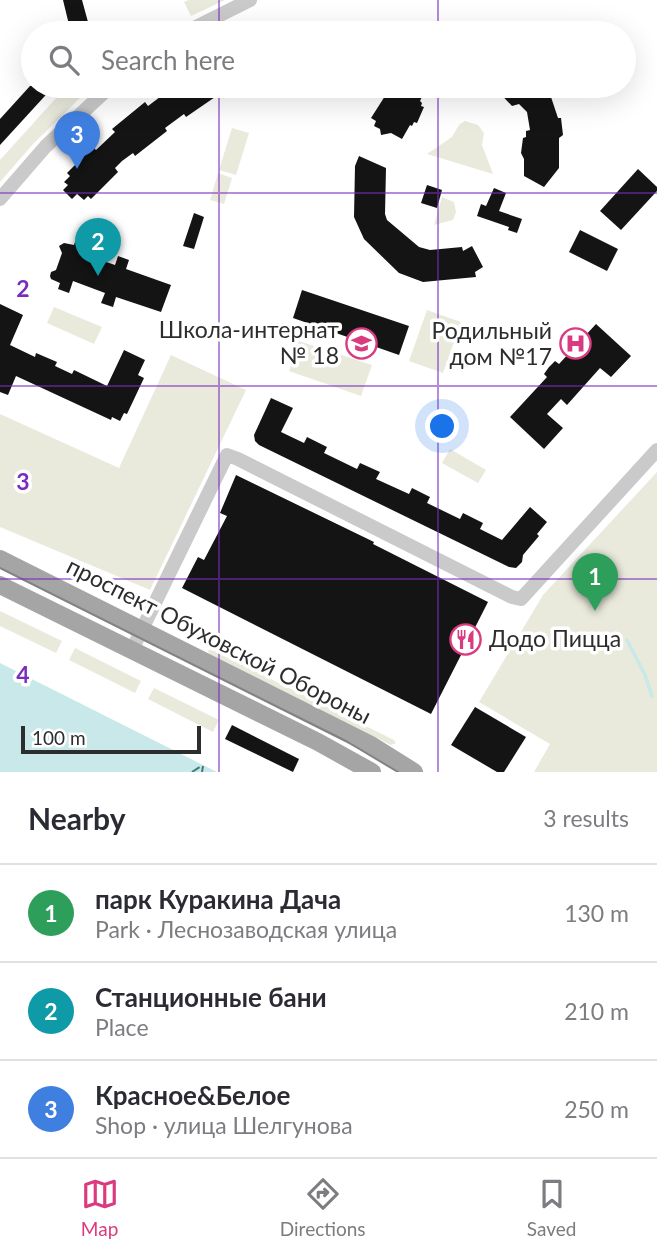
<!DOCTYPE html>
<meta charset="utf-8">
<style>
body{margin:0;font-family:Lato,sans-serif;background:#f7f7f7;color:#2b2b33}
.scale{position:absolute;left:21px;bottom:18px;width:180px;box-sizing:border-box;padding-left:7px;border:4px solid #2d2d2d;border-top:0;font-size:19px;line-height:24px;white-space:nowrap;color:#2d2d2d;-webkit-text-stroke:5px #fff;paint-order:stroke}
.you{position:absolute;left:443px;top:427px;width:24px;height:24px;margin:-18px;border:5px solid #fff;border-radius:50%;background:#1a73e8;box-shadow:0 0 0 10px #1a73e833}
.badge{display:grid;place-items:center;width:46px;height:46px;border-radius:50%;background:#da3a7f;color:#fff;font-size:23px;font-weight:700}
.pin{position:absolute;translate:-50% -58px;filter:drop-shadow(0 2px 4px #0008)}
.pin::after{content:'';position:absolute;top:37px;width:24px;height:21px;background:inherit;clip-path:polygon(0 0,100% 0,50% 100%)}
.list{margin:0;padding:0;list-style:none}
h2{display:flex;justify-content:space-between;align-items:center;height:91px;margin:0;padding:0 28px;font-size:30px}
h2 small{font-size:23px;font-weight:400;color:#7c7c81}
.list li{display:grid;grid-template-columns:46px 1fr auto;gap:21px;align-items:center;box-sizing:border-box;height:98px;padding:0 28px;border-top:2px solid #e1e1e2}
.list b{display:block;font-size:26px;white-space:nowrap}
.list p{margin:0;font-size:23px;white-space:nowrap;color:#7c7c81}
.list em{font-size:23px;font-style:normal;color:#7c7c81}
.icon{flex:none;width:38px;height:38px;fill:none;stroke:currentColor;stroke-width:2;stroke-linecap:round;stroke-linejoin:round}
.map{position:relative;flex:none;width:657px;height:772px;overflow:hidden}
.search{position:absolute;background:#fff;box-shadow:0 7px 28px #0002;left:21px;right:21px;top:21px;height:77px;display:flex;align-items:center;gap:18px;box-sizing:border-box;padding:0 24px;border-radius:38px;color:#7c7c81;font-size:26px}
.sheet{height:385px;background:#fff}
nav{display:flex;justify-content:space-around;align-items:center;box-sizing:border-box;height:98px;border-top:2px solid #e1e1e2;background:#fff;font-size:19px;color:#7c7c81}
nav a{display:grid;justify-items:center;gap:4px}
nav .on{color:#da3a7f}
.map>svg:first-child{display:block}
.green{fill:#e9eadc}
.water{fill:#c9e8e9}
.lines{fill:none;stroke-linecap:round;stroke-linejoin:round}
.stream{stroke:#c9e8e9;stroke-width:3.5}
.ferry{stroke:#3c7c7e;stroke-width:2;stroke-dasharray:9 7;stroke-linecap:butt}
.building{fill:#141414}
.minor{stroke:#cacaca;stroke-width:14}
.major{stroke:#a5a5a5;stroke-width:18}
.tram{stroke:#828282;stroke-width:2}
.grid{fill:none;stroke:#7b2cbf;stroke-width:2;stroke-opacity:0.55}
.labels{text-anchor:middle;stroke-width:7;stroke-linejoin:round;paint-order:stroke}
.poi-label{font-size:23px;fill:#2d2d2d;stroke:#fff;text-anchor:end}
.street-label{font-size:23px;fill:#2d2d2d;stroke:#fff}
.grid-label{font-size:23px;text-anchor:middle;font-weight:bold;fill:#7b2cbf;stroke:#fff;stroke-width:7;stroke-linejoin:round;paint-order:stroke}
</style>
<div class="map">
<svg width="657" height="772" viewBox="0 0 657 772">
<rect width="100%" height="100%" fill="#fff"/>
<g class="green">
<polygon points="189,0 225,0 191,16 184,2"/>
<polygon points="67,86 72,86 82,96 33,144 0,182 0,160"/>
<polygon points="465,121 478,125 484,133 482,145 493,174 427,154 452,137 459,125"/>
<polygon points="232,128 249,133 236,175 219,170"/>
<polygon points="218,173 232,178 224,204 210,200"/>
<polygon points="442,197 454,202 456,212 453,220 434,225"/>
<polygon points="54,307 102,327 94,344 47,323"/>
<polygon points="427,310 461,322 443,373 409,361"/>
<polygon points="299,341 372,365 361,396 289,371"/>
<polygon points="171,355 246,390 150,590 0,527 0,414 119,468"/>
<polygon points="450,449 486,470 478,483 442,463"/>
<polygon points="657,472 657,772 534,772 550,744 479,702 543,595"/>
<polygon points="0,611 62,641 56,653 0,626"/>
<polygon points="75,648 141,681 135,693 69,660"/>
<polygon points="210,649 394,740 396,743 391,745 210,655 208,651"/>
<polygon points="154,688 219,720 213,732 148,699"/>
</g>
<polygon class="water" points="0,663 203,765 217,772 0,772"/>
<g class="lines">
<polyline class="stream" points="627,640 645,675 652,696"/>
<g class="ferry">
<polyline points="192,772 203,765"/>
<polyline points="202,772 203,766"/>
</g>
</g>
<g class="building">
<polygon points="63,0 82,0 91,33 71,33"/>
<polygon points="30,86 54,86 0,145 0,119"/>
<polygon points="165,86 223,86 215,91 218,95 186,117 184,114 165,128 167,131 135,156 133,153 122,161 115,168 118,172 91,199 88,196 84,200 77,194 72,199 63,190 68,185 64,182 70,176 67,173 93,147 96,150 115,132 112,129 145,102 148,106 168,91"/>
<polygon points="393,86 427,86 420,101 422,103 421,106 424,107 417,123 414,122 412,126 410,125 402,139 391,133 381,135 380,129 374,126 376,121 371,118 385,96 386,87"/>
<polygon points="493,86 553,86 549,91 558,118 561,118 563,135 559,138 559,168 544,187 524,176 524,159 521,153 523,138 526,137 526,131 530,130 527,112 519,104 512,106"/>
<polygon points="359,156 386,168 385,214 387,220 419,247 430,250 462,247 463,251 472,246 483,267 475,272 476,277 423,282 399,273 364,239 354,217 355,166"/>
<polygon points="638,169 657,187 657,191 621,230 600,211"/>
<polygon points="427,185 442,190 437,208 421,203"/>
<polygon points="494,188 506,193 499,211 522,219 517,233 508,230 509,227 477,216 481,204 486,206"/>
<polygon points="194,213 204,217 194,249 183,246"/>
<polygon points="580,230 618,249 607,271 569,252"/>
<polygon points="75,242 86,245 83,254 115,265 118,256 129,260 126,269 171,285 161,312 116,297 113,307 101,303 105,293 73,281 69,293 58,289 60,283 51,279 50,276 51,272 56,270 62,253 59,246 64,243 74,245"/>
<polygon points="302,290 409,326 399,355 293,318"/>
<polygon points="0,304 23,315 10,345 35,357 36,353 57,362 55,366 72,374 74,370 107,386 124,350 145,360 138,375 144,378 127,414 124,413 120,421 112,417 111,420 16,376 8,395 0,392"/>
<polygon points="596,324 631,356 611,377 600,368 567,405 561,399 547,414 563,428 544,449 510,417 547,377 544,374 549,367 555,361 559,364"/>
<polygon points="271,398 293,408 281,432 304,443 307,437 327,447 324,453 357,469 360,463 380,472 376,479 409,494 412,488 430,497 427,503 460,519 463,513 483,523 480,529 502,540 530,507 547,522 537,534 539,536 523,555 522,562 516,568 509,567 259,445 255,441 254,435"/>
<polygon points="236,475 374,542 373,544 488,602 431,714 182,588 198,557 204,560 227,516 220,513"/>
<polygon points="475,707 526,737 504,772 497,772 451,745"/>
<polygon points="232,725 299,759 293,772 225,739"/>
</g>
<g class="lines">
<g class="minor">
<polyline points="184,33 250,0"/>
<polyline points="0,199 46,146 111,86"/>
<polyline points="132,650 227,455 238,459 512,597 521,599 657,450"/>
</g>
<g class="major">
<polyline points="0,559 371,745 414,772"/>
<polyline points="0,585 318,742 372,772"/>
</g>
<polyline class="tram" points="0,568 346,741 398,772"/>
</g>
<path class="grid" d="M219,0V33M438,0V33M219,86V772M438,86V772M0,193H657M0,386H657M0,579H657"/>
<defs>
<symbol id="school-ring" viewBox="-11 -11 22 22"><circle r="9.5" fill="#fff" stroke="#da3a7f" stroke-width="1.5"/><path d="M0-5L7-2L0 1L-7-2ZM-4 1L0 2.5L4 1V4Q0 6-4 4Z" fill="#da3a7f"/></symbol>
<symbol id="hospital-ring" viewBox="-11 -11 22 22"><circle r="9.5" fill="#fff" stroke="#da3a7f" stroke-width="1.5"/><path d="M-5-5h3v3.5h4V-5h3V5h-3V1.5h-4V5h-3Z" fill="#da3a7f"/></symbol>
<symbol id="restaurant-ring" viewBox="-11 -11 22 22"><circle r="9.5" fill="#fff" stroke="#da3a7f" stroke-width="1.5"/><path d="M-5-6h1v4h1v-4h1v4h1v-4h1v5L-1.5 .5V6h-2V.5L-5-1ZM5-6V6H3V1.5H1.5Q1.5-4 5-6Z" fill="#da3a7f"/></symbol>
</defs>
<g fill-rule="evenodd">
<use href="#school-ring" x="344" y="326" width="35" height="35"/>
<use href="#hospital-ring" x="558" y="326" width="35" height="35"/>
<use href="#restaurant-ring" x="448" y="622" width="35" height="35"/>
</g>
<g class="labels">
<g class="poi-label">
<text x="339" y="338">Школа-интернат<tspan x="339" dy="26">№ 18</tspan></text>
<text x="552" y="339">Родильный<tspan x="552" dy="26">дом №17</tspan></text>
<text x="489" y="647" text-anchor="start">Додо Пицца</text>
</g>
<g class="street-label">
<text transform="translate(219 641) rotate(27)" y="8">проспект Обуховской Обороны</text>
</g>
</g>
<g class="grid-label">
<text x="23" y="297">2</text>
<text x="23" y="490">3</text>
<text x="23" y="683">4</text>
</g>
</svg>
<div class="scale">100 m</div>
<div class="you"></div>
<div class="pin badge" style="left:595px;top:611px;background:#2e9e5b">1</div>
<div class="pin badge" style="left:98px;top:276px;background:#0f9aa8">2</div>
<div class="pin badge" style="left:77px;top:169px;background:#3f7fe0">3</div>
<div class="search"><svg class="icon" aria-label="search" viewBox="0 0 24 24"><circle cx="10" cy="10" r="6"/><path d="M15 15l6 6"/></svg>Search here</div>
</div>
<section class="sheet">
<h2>Nearby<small>3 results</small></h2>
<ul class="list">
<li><span class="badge" style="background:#2e9e5b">1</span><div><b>парк Куракина Дача</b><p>Park · Леснозаводская улица</p></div><em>130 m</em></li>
<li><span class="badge" style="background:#0f9aa8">2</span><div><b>Станционные бани</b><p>Place</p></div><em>210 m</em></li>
<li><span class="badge" style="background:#3f7fe0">3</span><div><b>Красное&amp;Белое</b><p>Shop · улица Шелгунова</p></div><em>250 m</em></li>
</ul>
</section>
<nav>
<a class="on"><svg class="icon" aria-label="map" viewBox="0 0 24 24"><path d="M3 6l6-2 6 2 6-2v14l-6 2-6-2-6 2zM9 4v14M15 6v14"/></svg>Map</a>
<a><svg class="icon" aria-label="directions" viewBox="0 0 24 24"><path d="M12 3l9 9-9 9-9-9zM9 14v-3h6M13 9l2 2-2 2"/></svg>Directions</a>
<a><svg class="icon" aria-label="saved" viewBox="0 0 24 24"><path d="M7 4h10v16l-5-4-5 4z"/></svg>Saved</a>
</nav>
